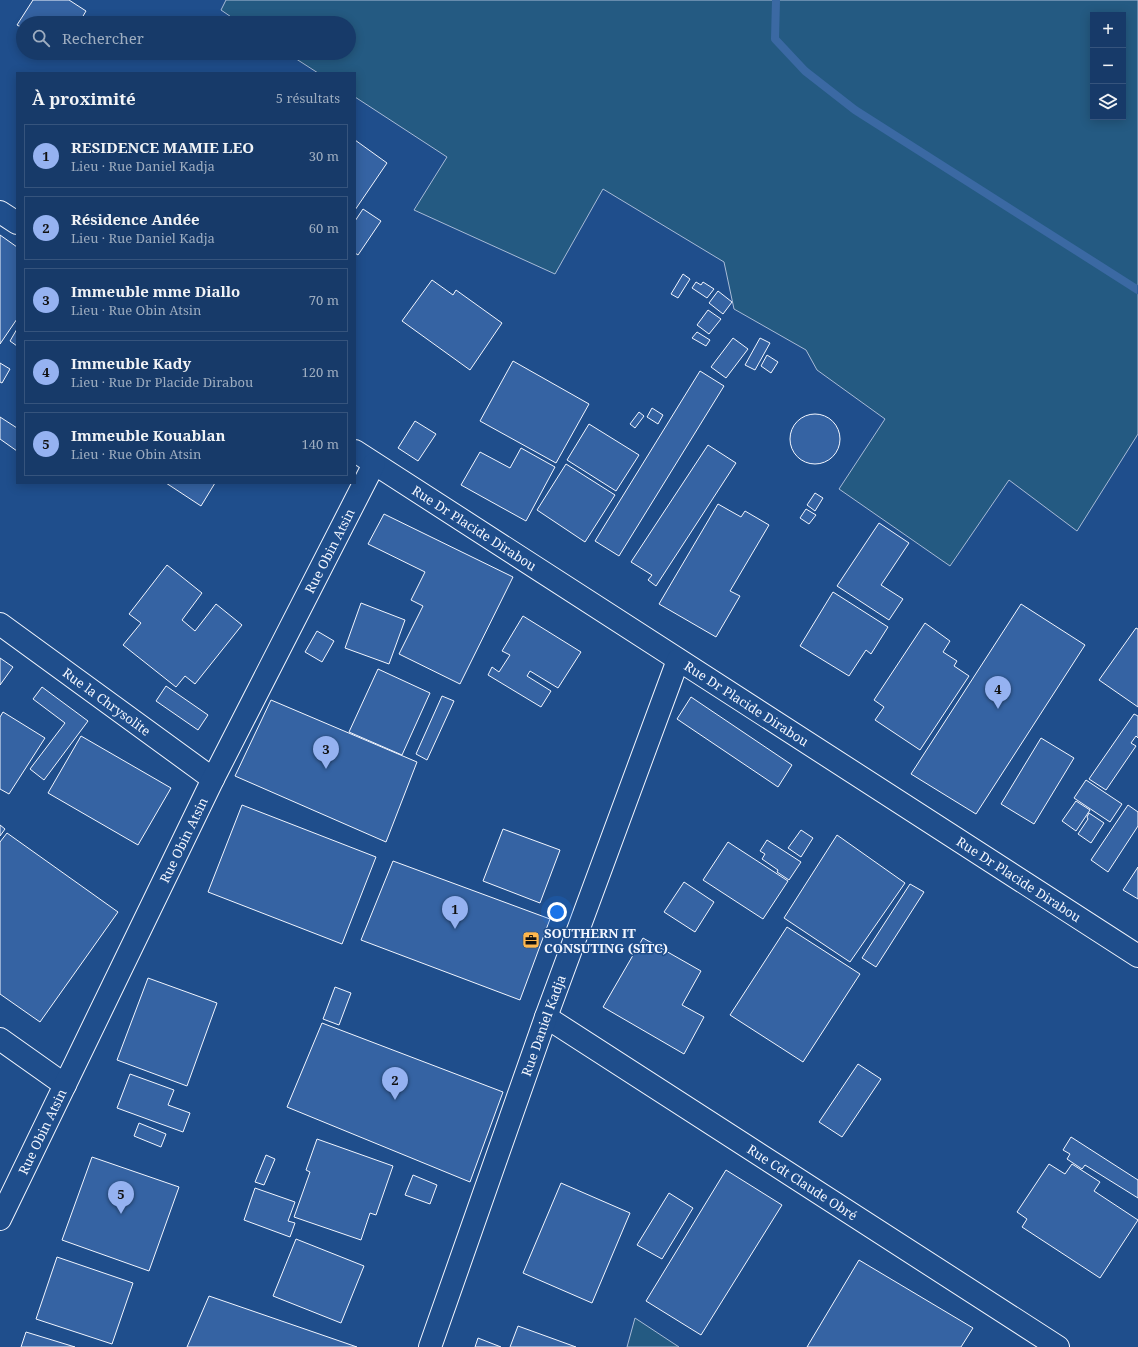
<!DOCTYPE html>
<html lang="fr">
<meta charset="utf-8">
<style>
body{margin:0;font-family:"Noto Serif",serif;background:#20416f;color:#f1f3f6}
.controls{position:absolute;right:12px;top:12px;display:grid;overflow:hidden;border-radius:0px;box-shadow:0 2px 10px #0003}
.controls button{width:36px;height:36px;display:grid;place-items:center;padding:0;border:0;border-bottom:1px solid #36547d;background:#173a69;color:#f1f3f6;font:20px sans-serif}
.you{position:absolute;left:557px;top:912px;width:14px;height:14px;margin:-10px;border:3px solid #fff;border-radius:50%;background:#1a73e8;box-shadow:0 0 0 6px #1a73e833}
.badge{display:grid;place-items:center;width:26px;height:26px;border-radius:50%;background:#95b2f1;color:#111;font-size:13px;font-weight:700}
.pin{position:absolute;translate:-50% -33px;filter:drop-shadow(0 1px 2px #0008)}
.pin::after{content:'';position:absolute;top:21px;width:14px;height:12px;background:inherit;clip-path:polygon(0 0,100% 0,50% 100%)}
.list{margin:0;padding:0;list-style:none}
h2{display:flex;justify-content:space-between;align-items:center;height:52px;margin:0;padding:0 16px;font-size:17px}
h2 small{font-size:13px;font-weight:400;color:#9eadc0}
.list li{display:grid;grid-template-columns:26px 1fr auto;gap:12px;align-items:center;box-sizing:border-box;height:64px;margin:0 8px 8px;padding:0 8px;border:1px solid #36547d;border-radius:0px}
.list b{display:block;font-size:15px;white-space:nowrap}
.list p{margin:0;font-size:13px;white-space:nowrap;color:#9eadc0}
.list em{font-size:13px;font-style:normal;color:#9eadc0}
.icon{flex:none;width:22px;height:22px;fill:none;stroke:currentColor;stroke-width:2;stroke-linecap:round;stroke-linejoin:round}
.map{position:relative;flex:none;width:1138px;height:1347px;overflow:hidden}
.search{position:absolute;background:#173a69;box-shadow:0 2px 10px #0003;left:16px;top:16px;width:340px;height:44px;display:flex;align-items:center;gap:10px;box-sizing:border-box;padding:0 14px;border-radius:22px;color:#9eadc0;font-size:15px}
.panel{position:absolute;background:#173a69;box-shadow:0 2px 10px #0003;left:16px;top:72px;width:340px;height:412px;border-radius:0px}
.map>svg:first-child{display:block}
.green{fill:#245a82;stroke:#a8bbd7;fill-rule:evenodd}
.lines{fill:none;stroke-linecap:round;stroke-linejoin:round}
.stream{stroke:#3b69a3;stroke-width:8}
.building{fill:#3563a3;stroke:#f2f6ff}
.street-casing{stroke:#f2f6ff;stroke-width:24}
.street{stroke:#1f4e8c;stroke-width:22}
.labels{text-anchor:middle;stroke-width:3;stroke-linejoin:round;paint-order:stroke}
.street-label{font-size:13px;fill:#f2f6ff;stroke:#1f4e8c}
.poi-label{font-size:13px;font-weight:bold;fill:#f2f6ff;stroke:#1f4e8c;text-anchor:start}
</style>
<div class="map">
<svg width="1138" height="1347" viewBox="0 0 1138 1347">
<rect width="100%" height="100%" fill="#1f4e8c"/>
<g class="green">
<path d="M226,0H1138V434L1077,531L1009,480L950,566L839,489L885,419L817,370L806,350L734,309L724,262L603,189L555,274L414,210L447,157L355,97V73H318L287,53H349V23H240L221,10ZM1093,15H1123V117H1093Z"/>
<polygon points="635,1318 679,1347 627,1347"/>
</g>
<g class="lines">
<polyline class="stream" points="776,0 775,39 805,71 855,110 1138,290"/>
</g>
<g class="building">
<polygon points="33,0 69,0 86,11 79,23 23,23 23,28 17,25"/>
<polygon points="355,140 387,163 355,210"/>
<polygon points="363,209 381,221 358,255 355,253 355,221"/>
<polygon points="0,235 17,247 17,319 0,344"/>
<polygon points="683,274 690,279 678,298 671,294"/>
<polygon points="432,280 453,295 456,290 502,323 470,370 402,321"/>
<polygon points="696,282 701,285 703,282 714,289 707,298 692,288"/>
<polygon points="718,291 732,302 723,314 709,303"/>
<polygon points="708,310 721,319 709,334 697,325"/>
<polygon points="17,329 17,346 10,341"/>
<polygon points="697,332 710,340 706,346 692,338"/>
<polygon points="733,338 748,349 726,378 711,367"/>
<polygon points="760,338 770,343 755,370 745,365"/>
<polygon points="767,355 778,362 771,373 761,366"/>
<polygon points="513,361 589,404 556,463 480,421"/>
<polygon points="0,363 10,369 2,383 0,382"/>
<polygon points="700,371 724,386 619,556 595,541"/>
<polygon points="652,408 663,415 658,424 647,417"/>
<polygon points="639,412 644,416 635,428 630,424"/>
<circle cx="815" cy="439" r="25"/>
<polygon points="0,417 17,428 17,451 0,439"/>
<polygon points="415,421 436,434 418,461 398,448"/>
<polygon points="589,424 639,455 616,491 567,460"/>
<polygon points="708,445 736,463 656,586 648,580 652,575 631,562"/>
<polygon points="521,448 555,467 526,521 461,485 480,452 510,468"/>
<polygon points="566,464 615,495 585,542 537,510"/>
<polygon points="166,483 215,483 201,506"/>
<polygon points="815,493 823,498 815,511 807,505"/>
<polygon points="718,504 741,517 745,511 769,525 730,591 740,596 716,637 659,604"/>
<polygon points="806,509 816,515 809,524 800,518"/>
<polygon points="384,514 513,577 460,684 399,654 423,606 411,600 425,572 368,544"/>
<polygon points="879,523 909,543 881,585 903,599 889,620 837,586"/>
<polygon points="167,565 202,593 182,620 195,631 216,604 242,625 195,684 185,676 176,687 123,645 141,623 129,614"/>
<polygon points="833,592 888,627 871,654 866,650 849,676 800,646"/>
<polygon points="361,603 405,620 389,664 345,648"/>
<polygon points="1021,604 1085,645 976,814 911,774"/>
<polygon points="523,616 581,652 558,688 530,671 527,676 551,691 541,707 488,675 492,667 499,672 510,655 502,651"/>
<polygon points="925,623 950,641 943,652 957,661 954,666 969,676 920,750 875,720 884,707 874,700"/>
<polygon points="1136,628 1138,629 1138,707 1099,680"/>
<polygon points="317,631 334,641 322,662 305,652"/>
<polygon points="0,658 13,667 0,685"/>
<polygon points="378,669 430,693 402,755 349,732"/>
<polygon points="166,686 208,715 198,730 156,701"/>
<polygon points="42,687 88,721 44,780 30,769 65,723 33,699"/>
<polygon points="442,696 454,701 427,760 416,754"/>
<polygon points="691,697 792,765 778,787 677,719"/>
<polygon points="271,700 417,762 386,842 235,776"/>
<polygon points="3,712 45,738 9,794 0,789 0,717"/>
<polygon points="1134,714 1138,716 1138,738 1136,736 1131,743 1136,746 1106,790 1089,779"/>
<polygon points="81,736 171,788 138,845 48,793"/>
<polygon points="1041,738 1074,758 1034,824 1001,804"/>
<polygon points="1086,780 1122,804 1110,822 1074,798"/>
<polygon points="1076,801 1090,810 1076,831 1062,821"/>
<polygon points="242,805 376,857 342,944 208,892"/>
<polygon points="1128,805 1138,812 1138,826 1108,872 1091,860"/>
<polygon points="1089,813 1104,823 1091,843 1078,834 1088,819 1087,817"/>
<polygon points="0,825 5,829 0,836"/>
<polygon points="503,829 560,850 540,903 483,881"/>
<polygon points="801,830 813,838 801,857 788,848"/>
<polygon points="7,833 118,912 40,1022 0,994 0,842"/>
<polygon points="837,835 905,883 850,962 784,918"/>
<polygon points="767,840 801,862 789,880 777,872 778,870 762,859 765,854 760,851"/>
<polygon points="728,842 788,881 763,919 703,880"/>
<polygon points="393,861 550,919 520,1000 361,940"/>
<polygon points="1138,867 1138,899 1123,890"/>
<polygon points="684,882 714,902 695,932 664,912"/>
<polygon points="910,884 924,892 876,967 862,958"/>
<polygon points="787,927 860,974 803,1062 730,1015"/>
<polygon points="643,938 701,971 682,1005 704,1017 684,1054 603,1007"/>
<polygon points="148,978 217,1003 187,1086 117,1060"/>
<polygon points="335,987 351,993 339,1025 323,1019"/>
<polygon points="322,1023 503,1092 470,1182 287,1107"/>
<polygon points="858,1064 881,1079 842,1137 819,1122"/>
<polygon points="130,1074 174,1090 168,1105 190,1113 183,1132 117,1108"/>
<polygon points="139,1123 166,1134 161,1147 134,1136"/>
<polygon points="1071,1137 1138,1180 1138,1198 1085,1165 1082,1169 1067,1159 1070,1154 1063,1150"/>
<polygon points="317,1139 393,1166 376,1215 370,1213 361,1240 294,1217 310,1172 306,1170"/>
<polygon points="266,1155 275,1159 264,1185 255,1182"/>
<polygon points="92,1157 179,1187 149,1271 62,1240"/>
<polygon points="1049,1164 1065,1174 1072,1164 1100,1182 1094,1191 1138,1220 1100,1278 1022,1227 1027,1219 1017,1212"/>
<polygon points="726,1170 782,1205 701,1335 646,1301"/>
<polygon points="413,1175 437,1185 430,1204 405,1195"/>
<polygon points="561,1183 630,1213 592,1303 523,1273"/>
<polygon points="255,1188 295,1202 288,1221 295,1223 290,1237 244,1220"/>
<polygon points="669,1193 693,1208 662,1259 637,1245"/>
<polygon points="296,1239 364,1266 341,1323 273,1296"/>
<polygon points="57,1257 133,1283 112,1344 36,1319"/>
<polygon points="859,1260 973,1328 961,1347 807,1347"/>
<polygon points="209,1296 357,1347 187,1347"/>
<polygon points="518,1326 576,1347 510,1347"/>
<polygon points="26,1332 75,1347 21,1347"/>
<polygon points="478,1338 501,1347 475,1347"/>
</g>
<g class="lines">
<defs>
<g id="street">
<polyline points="0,212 17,223"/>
<path id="s1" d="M355,451L1138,956"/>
<path id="s2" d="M0,624L213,779"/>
<path id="s3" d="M546,1017L1058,1347"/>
<polyline points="0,1039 65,1085"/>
<path id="s4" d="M0,1219L213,779L374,464"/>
<path id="s5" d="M430,1347L546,1017L678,660"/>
</g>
</defs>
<use href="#street" class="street-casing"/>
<use href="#street" class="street"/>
</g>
<defs>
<symbol id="office-square" viewBox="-11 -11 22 22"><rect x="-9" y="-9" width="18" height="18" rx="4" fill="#ffb74d" stroke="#1f4e8c"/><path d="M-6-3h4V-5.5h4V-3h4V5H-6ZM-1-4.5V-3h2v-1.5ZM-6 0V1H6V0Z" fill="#111"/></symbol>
</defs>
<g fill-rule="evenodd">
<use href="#office-square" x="521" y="930" width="20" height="20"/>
</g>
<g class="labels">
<g class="street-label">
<text dy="5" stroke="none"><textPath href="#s1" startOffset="142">Rue Dr Placide Dirabou</textPath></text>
<text dy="5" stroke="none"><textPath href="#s4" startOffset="745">Rue Obin Atsin</textPath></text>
<text dy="5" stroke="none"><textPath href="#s2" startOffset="132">Rue la Chrysolite</textPath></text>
<text dy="5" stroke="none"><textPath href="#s1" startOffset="466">Rue Dr Placide Dirabou</textPath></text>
<text dy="5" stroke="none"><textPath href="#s4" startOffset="421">Rue Obin Atsin</textPath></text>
<text dy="5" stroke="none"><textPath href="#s1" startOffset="790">Rue Dr Placide Dirabou</textPath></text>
<text dy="5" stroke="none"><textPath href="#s5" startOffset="341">Rue Daniel Kadja</textPath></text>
<text dy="5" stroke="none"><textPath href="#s4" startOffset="97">Rue Obin Atsin</textPath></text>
<text dy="5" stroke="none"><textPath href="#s3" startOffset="305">Rue Cdt Claude Obré</textPath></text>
</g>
<g class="poi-label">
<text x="544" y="938">SOUTHERN IT<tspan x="544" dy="15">CONSUTING (SITC)</tspan></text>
</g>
</g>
</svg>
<div class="controls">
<button>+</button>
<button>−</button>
<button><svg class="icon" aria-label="layers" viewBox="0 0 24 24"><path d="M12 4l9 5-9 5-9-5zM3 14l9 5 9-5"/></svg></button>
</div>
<div class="you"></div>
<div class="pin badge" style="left:455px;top:929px">1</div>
<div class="pin badge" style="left:395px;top:1100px">2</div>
<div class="pin badge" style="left:326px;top:769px">3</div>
<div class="pin badge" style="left:998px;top:709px">4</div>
<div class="pin badge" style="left:121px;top:1214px">5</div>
<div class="search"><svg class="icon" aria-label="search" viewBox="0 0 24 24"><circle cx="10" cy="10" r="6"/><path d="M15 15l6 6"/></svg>Rechercher</div>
<section class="panel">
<h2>À proximité<small>5 résultats</small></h2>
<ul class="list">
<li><span class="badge">1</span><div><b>RESIDENCE MAMIE LEO</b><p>Lieu · Rue Daniel Kadja</p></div><em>30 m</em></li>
<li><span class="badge">2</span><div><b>Résidence Andée</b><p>Lieu · Rue Daniel Kadja</p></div><em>60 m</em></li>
<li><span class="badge">3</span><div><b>Immeuble mme Diallo</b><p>Lieu · Rue Obin Atsin</p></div><em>70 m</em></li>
<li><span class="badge">4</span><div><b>Immeuble Kady</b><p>Lieu · Rue Dr Placide Dirabou</p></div><em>120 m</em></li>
<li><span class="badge">5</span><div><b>Immeuble Kouablan</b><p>Lieu · Rue Obin Atsin</p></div><em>140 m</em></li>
</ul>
</section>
</div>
